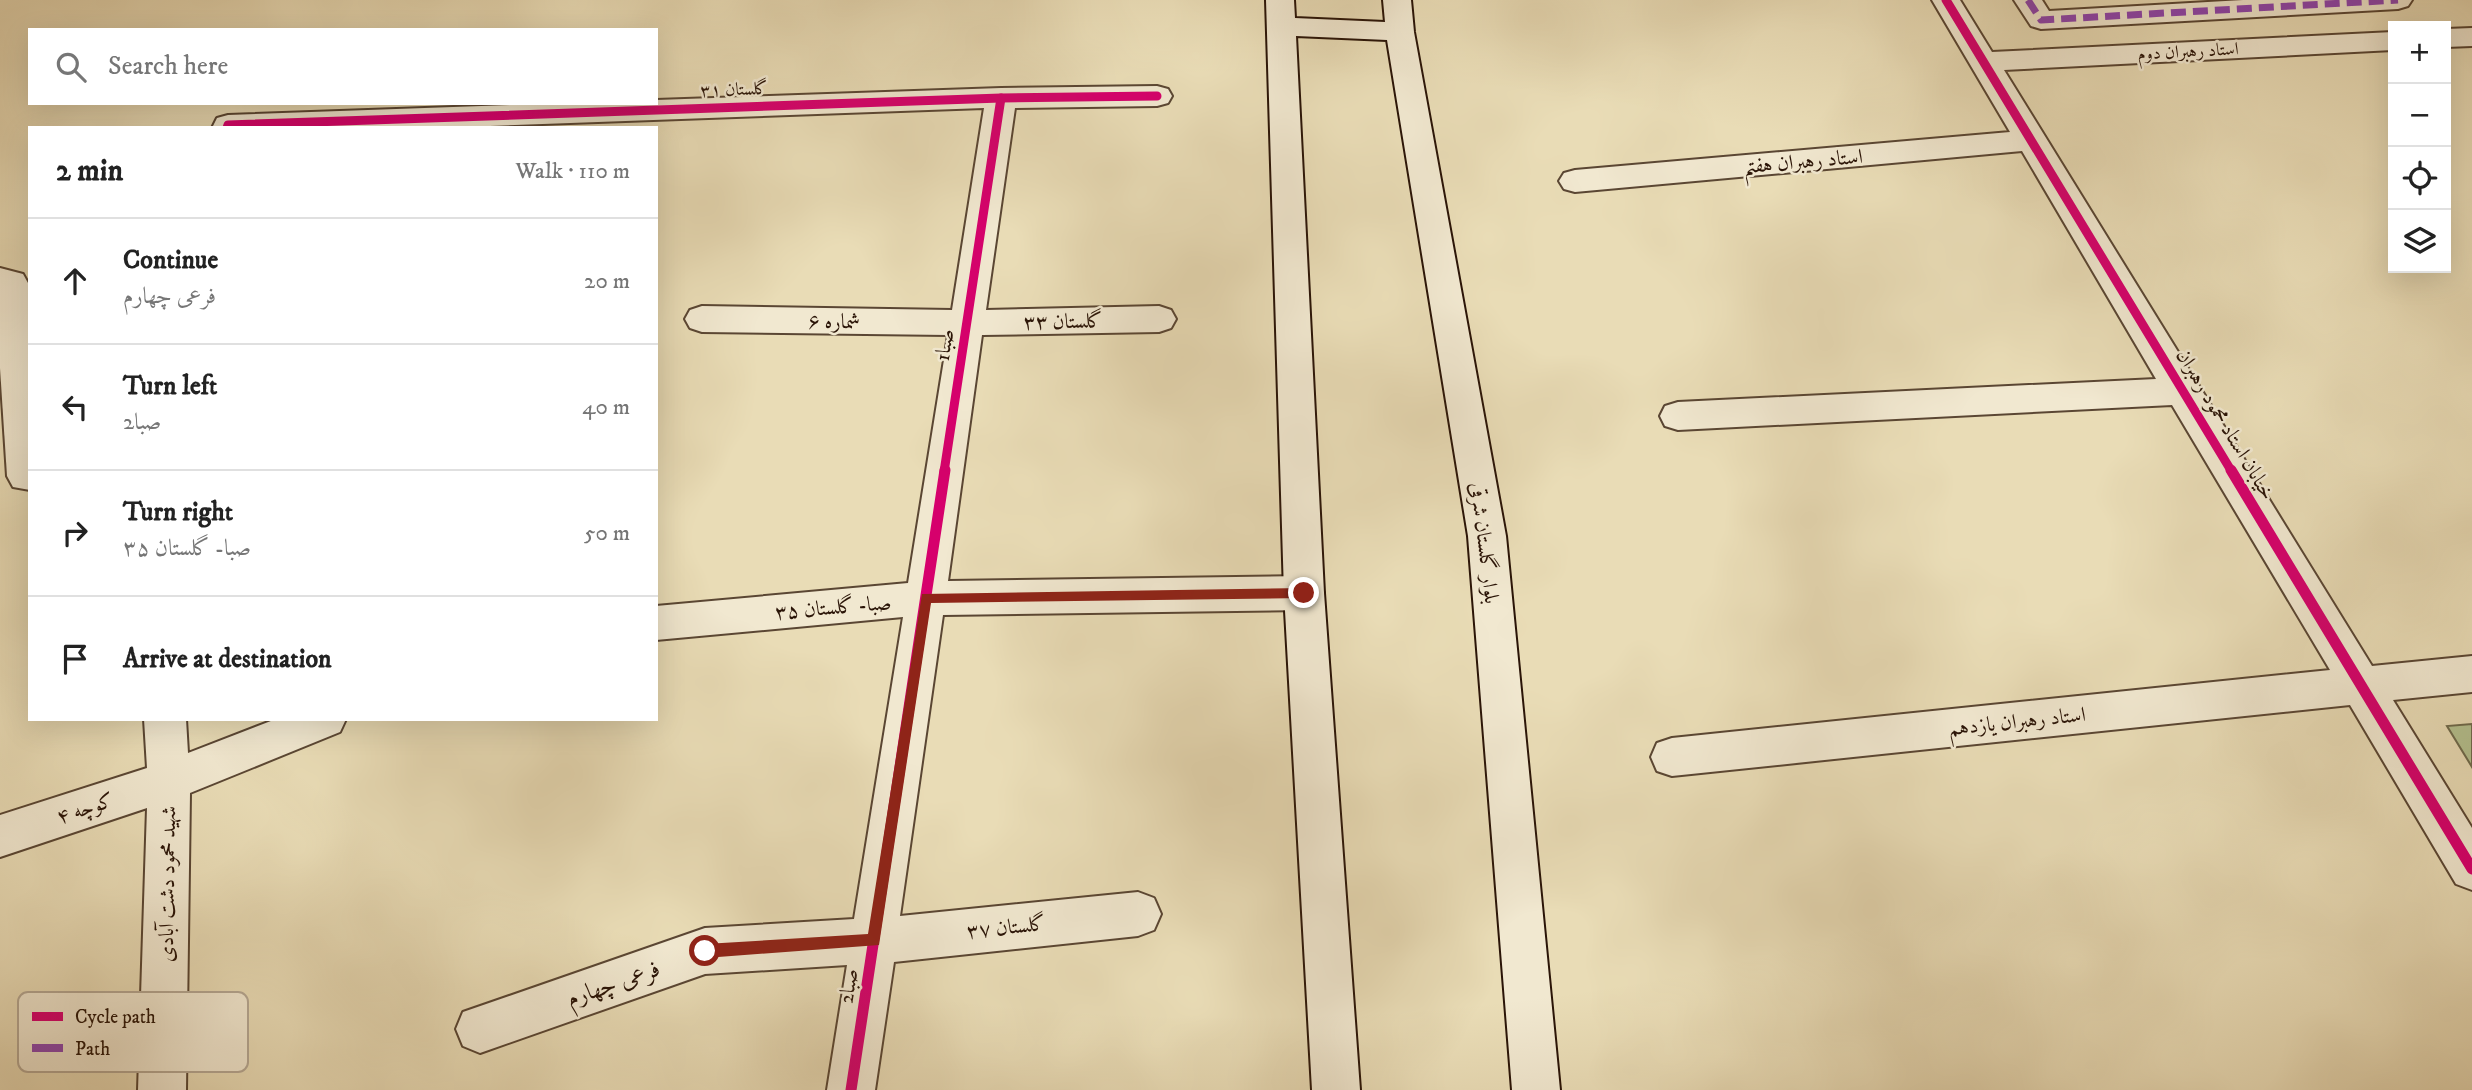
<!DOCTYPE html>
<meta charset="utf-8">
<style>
body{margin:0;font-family:"IM FELL DW Pica",Amiri,serif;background:#f6f6f6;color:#222}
.controls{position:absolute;right:21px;top:21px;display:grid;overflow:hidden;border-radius:0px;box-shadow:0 7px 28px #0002}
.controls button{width:63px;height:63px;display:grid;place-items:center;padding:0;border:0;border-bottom:2px solid #e0e0e0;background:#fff;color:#222;font:35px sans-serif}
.stop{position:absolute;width:21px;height:21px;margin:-16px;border:5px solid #8f2418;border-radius:50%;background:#fff}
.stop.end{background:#8f2418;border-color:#fff;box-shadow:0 2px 7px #0008}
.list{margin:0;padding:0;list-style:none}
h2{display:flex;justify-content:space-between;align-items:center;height:91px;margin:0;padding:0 28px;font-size:30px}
h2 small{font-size:23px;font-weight:400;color:#767676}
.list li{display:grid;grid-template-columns:46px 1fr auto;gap:21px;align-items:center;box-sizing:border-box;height:126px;padding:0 28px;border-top:2px solid #e0e0e0}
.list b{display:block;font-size:26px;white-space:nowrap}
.list p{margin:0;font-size:23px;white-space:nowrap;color:#767676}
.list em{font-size:23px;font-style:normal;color:#767676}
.icon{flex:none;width:38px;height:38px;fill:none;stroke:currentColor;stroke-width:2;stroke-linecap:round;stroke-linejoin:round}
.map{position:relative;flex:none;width:2472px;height:1090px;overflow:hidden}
.search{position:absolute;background:#fff;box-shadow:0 7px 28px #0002;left:28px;top:28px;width:630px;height:77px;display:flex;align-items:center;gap:18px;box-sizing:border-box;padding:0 24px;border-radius:0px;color:#767676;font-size:26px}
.panel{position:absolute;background:#fff;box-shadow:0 7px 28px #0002;left:28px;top:126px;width:630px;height:595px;border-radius:0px}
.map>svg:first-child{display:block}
.green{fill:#b4c190;stroke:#6f6a4c;stroke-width:2}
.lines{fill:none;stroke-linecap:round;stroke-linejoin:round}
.street-casing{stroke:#5a4633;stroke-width:4}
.secondary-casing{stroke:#2a1407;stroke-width:4}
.street{fill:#f1e8d0;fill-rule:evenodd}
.secondary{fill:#f1e8d0;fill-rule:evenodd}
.quiet{stroke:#8e44ad;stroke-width:7;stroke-dasharray:15 7;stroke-linecap:butt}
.cycleway-far1-casing{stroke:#f1e8d0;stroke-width:12}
.cycleway-casing{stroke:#f1e8d0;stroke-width:16}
.cycleway-far1{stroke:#d6006c;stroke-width:9}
.cycleway{stroke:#d6006c;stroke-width:11}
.route{fill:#8f2418}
.labels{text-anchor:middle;stroke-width:5;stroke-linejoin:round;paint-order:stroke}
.far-street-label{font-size:18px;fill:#2a1407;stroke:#f1e8d0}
.street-label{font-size:21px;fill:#2a1407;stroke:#f1e8d0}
.near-street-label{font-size:24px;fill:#2a1407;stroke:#f1e8d0}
.key{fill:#f1e8d0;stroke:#b5a894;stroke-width:2}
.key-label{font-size:19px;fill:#2a1407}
</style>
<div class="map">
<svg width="2472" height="1090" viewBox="0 0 2472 1090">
<rect width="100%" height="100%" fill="#e9dcb6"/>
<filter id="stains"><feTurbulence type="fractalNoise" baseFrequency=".00286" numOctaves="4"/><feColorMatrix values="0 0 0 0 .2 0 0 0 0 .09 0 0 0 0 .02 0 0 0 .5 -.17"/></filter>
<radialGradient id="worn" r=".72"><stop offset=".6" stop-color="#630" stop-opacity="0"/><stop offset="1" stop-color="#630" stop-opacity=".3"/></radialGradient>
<polygon class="green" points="2472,724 2472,767 2447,726"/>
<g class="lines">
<defs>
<g id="street">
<polygon points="1932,0 1960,0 1992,52 2393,32 2393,50 2004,70 2372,666 2472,656 2472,692 2393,700 2472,828 2472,890 2456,884 2350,705 1672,776 1657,771 1651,757 1657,743 1672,738 2330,670 2172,405 1678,430 1665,426 1660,416 1665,406 1678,402 2156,379 2022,151 1575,192 1564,189 1559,181 1564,173 1575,170 2010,132"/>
<polygon points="2014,0 2042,0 2049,11 2243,0 2412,0 2408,6 2398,9 2041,29 2031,26"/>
<polygon points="2472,28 2472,46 2446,47 2446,29"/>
<polygon points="1157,86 1168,89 1172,96 1168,103 1157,106 1015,108 986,310 1159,306 1171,310 1176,319 1171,328 1159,332 982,335 948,581 1304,576 1318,581 1324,593 1318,605 1304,610 943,615 900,916 1138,892 1154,898 1161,914 1154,930 1138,936 894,962 875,1090 827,1090 847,965 705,974 480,1053 463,1046 456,1029 463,1012 705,928 854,919 903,617 656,640 656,606 908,583 948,335 702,332 690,328 685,319 690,310 702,306 952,310 984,108 435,128 212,128 217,118 228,115 567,103 656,103 656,100 1001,88"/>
<polygon points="0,268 23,274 28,283 30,490 13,487 7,476 0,368"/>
<polygon points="144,719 186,719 188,753 276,719 346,719 340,732 190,793 186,1090 138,1090 147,808 0,857 0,815 147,768"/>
</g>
<polygon id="secondary" points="1266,0 1294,0 1295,18 1385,22 1383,0 1411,0 1414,32 1506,536 1560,1090 1512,1090 1468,536 1387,40 1296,36 1324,593 1360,1090 1312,1090 1284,593"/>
</defs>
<use href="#street" class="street-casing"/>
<use href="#secondary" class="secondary-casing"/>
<use href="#street" class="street"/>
<use href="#secondary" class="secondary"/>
<polyline class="quiet" points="2028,0 2041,20 2398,0"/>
<defs>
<g id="cycleway-far1">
<polyline points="1946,0 2232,472"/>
<polyline points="227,128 228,125 1001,98 1157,96"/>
<polyline points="944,472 1001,98"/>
</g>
<g id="cycleway">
<polyline points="2231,470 2472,869"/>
<polyline points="851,1090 945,470"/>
</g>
</defs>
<use href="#cycleway-far1" class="cycleway-far1-casing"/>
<use href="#cycleway" class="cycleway-casing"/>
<use href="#cycleway-far1" class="cycleway-far1"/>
<use href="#cycleway" class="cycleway"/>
</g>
<polygon class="route" points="1304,588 1309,593 1304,598 931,603 879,945 705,958 700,956 700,946 705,944 868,934 922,594"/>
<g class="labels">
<g class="far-street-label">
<text transform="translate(2188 51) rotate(-3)" y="6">استاد رهبران دوم</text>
<text transform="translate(734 89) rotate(-2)" y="6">گلستان ۳۱</text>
</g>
<g class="street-label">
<text transform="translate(1803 161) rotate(-5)" y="7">استاد رهبران هفتم</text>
<text transform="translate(834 321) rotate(1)" y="7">شماره ۶</text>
<text transform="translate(1063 321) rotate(-1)" y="7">گلستان ۳۳</text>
<text transform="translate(944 345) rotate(-81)" y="7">صبا1</text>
<text transform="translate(2226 424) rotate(59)" y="7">خیابان استاد محمود رهبران</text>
<text transform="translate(1485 543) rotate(83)" y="7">بلوار گلستان شرقی</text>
<text transform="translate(833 607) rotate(-5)" y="7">صبا- گلستان ۳۵</text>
<text transform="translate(2017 721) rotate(-6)" y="7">استاد رهبران یازدهم</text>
<text transform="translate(85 808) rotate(-18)" y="7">کوچه ۴</text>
<text transform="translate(167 884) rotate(-89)" y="7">شهید محمود دشت آبادی</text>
<text transform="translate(1006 927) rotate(-6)" y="7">گلستان ۳۷</text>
<text transform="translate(848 986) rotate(-81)" y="7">صبا2</text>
</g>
<g class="near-street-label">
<text transform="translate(613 983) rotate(-19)" y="8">فرعی چهارم</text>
</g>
</g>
<rect x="18" y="992" width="230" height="80" rx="10" class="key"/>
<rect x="32" y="1012" width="31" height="9" fill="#d6006c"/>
<rect x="32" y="1044" width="31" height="8" fill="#8e44ad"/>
<g class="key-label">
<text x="75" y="1023">Cycle path</text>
<text x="75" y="1055">Path</text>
</g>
<rect width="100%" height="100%" filter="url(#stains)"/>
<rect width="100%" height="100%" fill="url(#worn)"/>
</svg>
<div class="controls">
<button>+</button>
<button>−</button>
<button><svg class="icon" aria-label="locate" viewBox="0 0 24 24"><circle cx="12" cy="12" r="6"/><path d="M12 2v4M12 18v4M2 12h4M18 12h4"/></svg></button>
<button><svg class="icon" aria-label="layers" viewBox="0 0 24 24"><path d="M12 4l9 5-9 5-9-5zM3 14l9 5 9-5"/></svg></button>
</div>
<div class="stop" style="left:705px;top:951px"></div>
<div class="stop end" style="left:1304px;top:593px"></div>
<div class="search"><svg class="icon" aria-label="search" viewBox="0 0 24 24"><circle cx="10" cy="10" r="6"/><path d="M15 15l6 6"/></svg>Search here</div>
<section class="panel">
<h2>2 min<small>Walk · 110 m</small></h2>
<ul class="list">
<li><svg class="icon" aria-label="ahead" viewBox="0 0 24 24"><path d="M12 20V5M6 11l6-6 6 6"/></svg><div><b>Continue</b><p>فرعی چهارم</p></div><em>20 m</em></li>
<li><svg class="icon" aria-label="left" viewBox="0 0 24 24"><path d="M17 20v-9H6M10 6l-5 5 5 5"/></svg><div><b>Turn left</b><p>صبا2</p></div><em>40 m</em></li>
<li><svg class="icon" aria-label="right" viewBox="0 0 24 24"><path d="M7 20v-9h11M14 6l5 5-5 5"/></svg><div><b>Turn right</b><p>صبا- گلستان ۳۵</p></div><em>50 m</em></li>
<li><svg class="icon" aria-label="arrive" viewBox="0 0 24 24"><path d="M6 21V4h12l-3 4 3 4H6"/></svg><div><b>Arrive at destination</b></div></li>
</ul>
</section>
</div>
